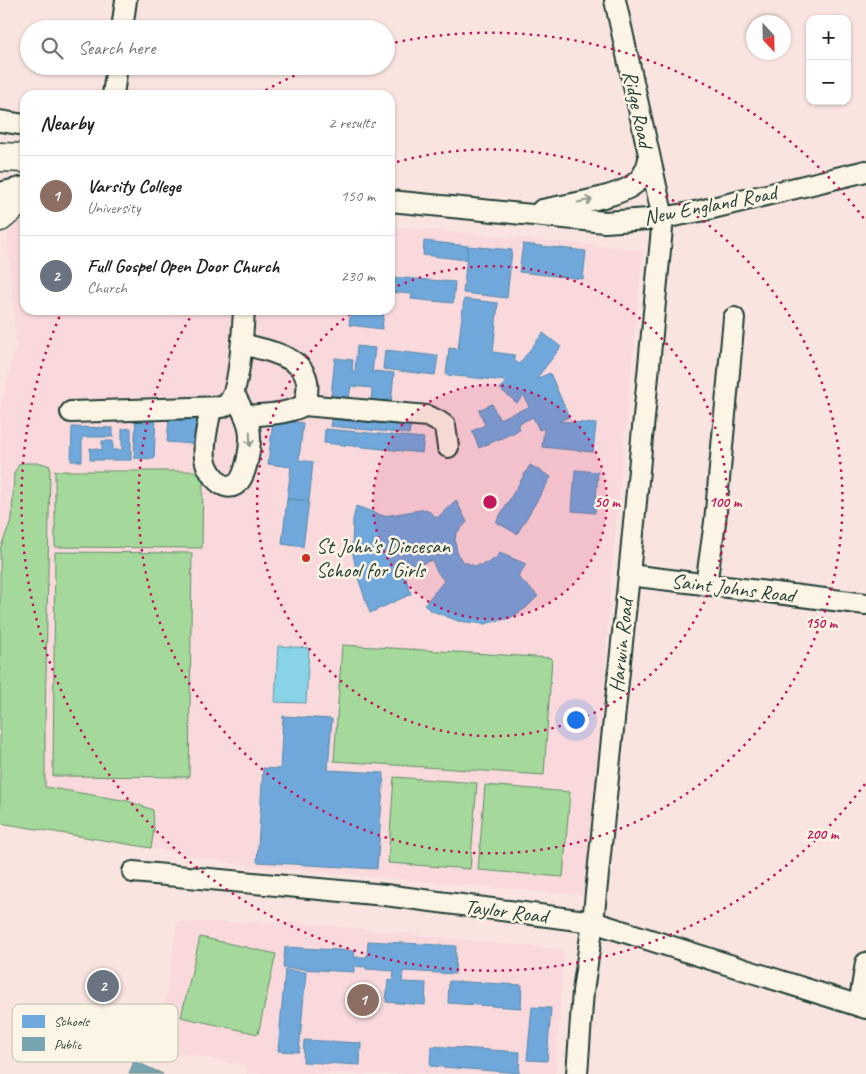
<!DOCTYPE html>
<meta charset="utf-8">
<style>
body{margin:0;font-family:Caveat,sans-serif;background:#f2f2f2;color:#202124}
.controls{position:absolute;right:15px;top:15px;display:grid;overflow:hidden;border-radius:10px;box-shadow:0 1px 4px #0004}
.controls button{width:45px;height:45px;display:grid;place-items:center;padding:0;border:0;border-bottom:1px solid #e0e0e0;background:#fff;color:#202124;font:25px sans-serif}
.compass{position:absolute;left:746px;top:15px;width:45px;height:45px;border-radius:50%;background:#fff;box-shadow:0 1px 4px #0004;rotate:158deg}
.you{position:absolute;left:575px;top:719px;width:18px;height:18px;margin:-12px;border:4px solid #fff;border-radius:50%;background:#1a73e8;box-shadow:0 0 0 8px #1a73e833}
.badge{display:grid;place-items:center;width:32px;height:32px;border-radius:50%;background:#c8321e;color:#fff;font-size:16px;font-weight:700}
.pin{position:absolute;translate:-50% -50%;border:2px solid #fff;box-shadow:0 1px 5px #0006}
.list{margin:0;padding:0;list-style:none}
h2{display:flex;justify-content:space-between;align-items:center;height:65px;margin:0;padding:0 20px;font-size:21px}
h2 small{font-size:16px;font-weight:400;color:#757577}
.list li{display:grid;grid-template-columns:32px 1fr auto;gap:15px;align-items:center;box-sizing:border-box;height:80px;padding:0 20px;border-top:1px solid #e0e0e0}
.list b{display:block;font-size:19px;white-space:nowrap}
.list p{margin:0;font-size:16px;white-space:nowrap;color:#757577}
.list em{font-size:16px;font-style:normal;color:#757577}
.icon{flex:none;width:28px;height:28px;fill:none;stroke:currentColor;stroke-width:2;stroke-linecap:round;stroke-linejoin:round}
.map{position:relative;flex:none;width:866px;height:1074px;overflow:hidden}
.search{position:absolute;background:#fff;box-shadow:0 1px 4px #0004;left:20px;top:20px;width:375px;height:55px;display:flex;align-items:center;gap:12px;box-sizing:border-box;padding:0 18px;border-radius:28px;color:#757577;font-size:19px}
.panel{position:absolute;background:#fff;box-shadow:0 1px 4px #0004;left:20px;top:90px;width:375px;height:225px;border-radius:15px}
.map>svg:first-child{display:block}
.built{fill:#f9d9dc}
.green{fill:#a5d99b;stroke:#628b68}
.water{fill:#89d3e9;stroke:#5f97a1}
.schools{fill:#6fa8dc;stroke:#5788aa}
.public{fill:#76a5af;stroke:#5c868a}
.lines{fill:none;stroke-linecap:round;stroke-linejoin:round}
.minor-casing{stroke:#1f3d34;stroke-width:24}
.highway-casing{stroke:#1f3d34;stroke-width:31}
.minor{stroke:#fcf5e5;stroke-width:20}
.highway{stroke:#fcf5e5;stroke-width:28}
.oneway{stroke:#8e998c}
.ring{fill:none;stroke:#c2185b;stroke-width:2.5;stroke-dasharray:2.5 5}
.poi-dot{fill:#c8321e;stroke:#fcf5e5;stroke-width:2}
.labels{text-anchor:middle;stroke-width:5;stroke-linejoin:round;paint-order:stroke}
.street-label{font-size:21px;fill:#1f3d34;stroke:#fcf5e5}
.poi-label{font-size:21px;fill:#1f3d34;stroke:#fcf5e5;text-anchor:start}
.key{fill:#fcf5e5;stroke:#babeb0;stroke-width:1}
.key-label{font-size:14px;fill:#1f3d34}
.centre{fill:#c2185b;stroke:#fcf5e5;stroke-width:2.5}
.ring-label{font-size:15px;text-anchor:middle;font-weight:bold;fill:#c2185b;stroke:#fcf5e5;stroke-width:5;stroke-linejoin:round;paint-order:stroke}
</style>
<div class="map">
<svg width="866" height="1074" viewBox="0 0 866 1074">
<rect width="100%" height="100%" fill="#fae4e0"/>
<filter id="ink" filterUnits="userSpaceOnUse"><feTurbulence type="fractalNoise" baseFrequency=".02" numOctaves="2"/><feDisplacementMap in="SourceGraphic" scale="10" xChannelSelector="R" yChannelSelector="G"/><feConvolveMatrix kernelMatrix="1 2 1 2 8 2 1 2 1" color-interpolation-filters="sRGB"/></filter>
<g filter="url(#ink)">
<g class="built">
<polygon points="25,219 25,310 390,310 390,226 643,250 612,566 590,896 253,866 0,823 0,549 2,543 0,531 0,409 16,344 7,228"/>
<polygon points="177,922 295,922 564,950 555,1074 246,1074 247,1066 158,1049"/>
</g>
<g class="green">
<polygon points="20,463 41,463 50,466 45,724 45,787 128,801 153,810 154,830 151,848 0,823 0,549 12,518 14,473"/>
<polygon points="55,471 203,471 202,548 55,547"/>
<polygon points="55,552 192,553 189,777 53,776"/>
<polygon points="342,645 552,658 544,775 334,761"/>
<polygon points="394,777 477,783 470,869 388,863"/>
<polygon points="485,785 570,792 563,877 478,870"/>
<polygon points="200,937 276,954 258,1034 181,1017"/>
</g>
<polygon class="water" points="278,646 309,648 306,703 275,702"/>
<g class="schools">
<polygon points="424,241 468,246 467,260 423,255"/>
<polygon points="523,244 586,251 583,279 519,272"/>
<polygon points="468,246 512,250 507,298 463,293"/>
<polygon points="390,277 455,282 453,303 411,299 412,294 390,292"/>
<polygon points="464,299 498,303 493,352 515,355 514,360 519,364 543,333 561,347 536,379 550,373 569,417 559,421 596,424 593,452 542,447 544,428 539,430 533,417 518,424 520,430 479,448 472,431 485,425 479,410 492,404 499,419 529,407 524,395 517,403 500,389 506,381 446,375 449,348 458,349"/>
<polygon points="351,310 384,310 382,329 349,325"/>
<polygon points="357,346 375,348 372,373 374,373 374,371 394,373 391,404 371,402 372,388 351,386 349,398 331,396 335,358 353,360 352,371 355,371"/>
<polygon points="385,350 438,356 435,375 383,369"/>
<polygon points="332,415 411,423 409,434 330,426"/>
<polygon points="136,416 156,417 154,459 134,458"/>
<polygon points="169,417 196,419 194,444 167,442"/>
<polygon points="273,420 303,423 299,460 313,462 309,501 287,499 291,467 268,464"/>
<polygon points="72,427 113,428 113,437 82,437 82,461 71,461"/>
<polygon points="131,428 131,460 90,460 90,448 102,450 102,441 113,441 113,450 122,450 122,429"/>
<polygon points="325,429 424,438 422,453 324,443"/>
<polygon points="530,465 551,477 517,534 496,522"/>
<polygon points="575,470 598,472 595,513 572,511"/>
<polygon points="287,499 309,501 303,547 282,544"/>
<polygon points="456,500 467,522 456,534 455,540 457,552 460,558 464,562 475,566 488,563 497,557 500,553 526,564 518,577 538,596 526,608 510,618 484,624 458,621 430,610 424,605 444,581 436,570 432,560 415,566 400,560 411,594 370,613 357,575 352,549 353,520 356,506 384,516 426,509 437,518"/>
<polygon points="283,716 332,719 328,770 384,773 377,869 257,862 263,768 280,769"/>
<polygon points="368,941 456,946 455,974 403,971 402,982 426,983 425,1005 386,1002 388,980 393,981 394,971 366,969 366,967 354,966 354,972 283,968 285,947 355,951 354,957 367,957"/>
<polygon points="285,970 306,972 299,1052 278,1051"/>
<polygon points="449,981 522,985 521,1008 448,1003"/>
<polygon points="532,1007 551,1008 547,1061 527,1060"/>
<polygon points="304,1040 361,1043 360,1065 303,1062"/>
<polygon points="431,1046 520,1052 519,1073 430,1066"/>
</g>
<polygon class="public" points="134,1061 163,1074 129,1074"/>
<g class="lines">
<defs>
<g id="minor">
<polyline points="122,29 126,0"/>
<polyline points="113,95 117,66"/>
<polyline points="0,121 25,125"/>
<polyline points="0,193 25,187"/>
<polyline points="390,201 605,222 663,218 700,211 866,171"/>
<path d="M542,210C564,205 616,198 633,185C642,179 647,169 649,159"/>
<path d="M242,344C276,353 320,359 304,405C286,415 265,414 246,416"/>
<polyline points="304,405 427,416 438,421 445,426 448,447"/>
<path d="M211,409C208,424 203,442 205,458C206,469 221,493 235,485C242,481 245,470 247,462C254,430 249,422 234,394"/>
<path d="M71,412L222,407C223,407 228,404 228,403C240,390 243,328 244,310"/>
<polyline points="629,575 866,604"/>
<polyline points="706,585 715,522 734,318"/>
<polyline points="133,872 385,895 593,922 866,1008"/>
<polyline points="859,1006 866,963"/>
<polyline points="577,1074 583,991 593,922 629,575 663,218 615,0"/>
</g>
<g id="highway">
<polyline points="0,157 25,158"/>
<polyline points="0,217 25,196"/>
</g>
</defs>
<use href="#minor" class="minor-casing"/>
<use href="#highway" class="highway-casing"/>
<use href="#minor" class="minor"/>
<use href="#highway" class="highway"/>
</g>
<defs><path id="oneway-shaft" d="M-6 0H5M1.5-3L5.5 0L1.5 3" fill="none" stroke-width="1.6" stroke-linecap="round" stroke-linejoin="round" transform="scale(1.25)"/></defs>
<g class="oneway">
<use href="#oneway-shaft" transform="translate(585 201) rotate(-12)"/>
<use href="#oneway-shaft" transform="translate(250 439) rotate(88)"/>
</g>
</g>
<circle cx="490" cy="502" r="117" fill="#c2185b" fill-opacity=".12"/>
<g class="ring">
<circle cx="490" cy="502" r="117"/>
<path d="M391 289A235 235 0 1 1 354 311"/>
<path d="M390 164A352 352 0 1 1 195 310"/>
<path d="M865 784A469 469 0 0 1 62 311M259 94A469 469 0 0 1 314 67M388 44A469 469 0 0 1 865 220"/>
</g>
<circle class="poi-dot" cx="306" cy="558" r="5"/>
<g class="labels">
<g class="street-label">
<text transform="translate(638 109) rotate(78)" y="7">Ridge Road</text>
<text transform="translate(710 205) rotate(-11)" y="7">New England Road</text>
<text transform="translate(733 588) rotate(7)" y="7">Saint Johns Road</text>
<text transform="translate(621 646) rotate(-84)" y="7">Harwin Road</text>
<text transform="translate(506 911) rotate(7)" y="7">Taylor Road</text>
</g>
<g class="poi-label">
<text x="316" y="553">St John's Diocesan<tspan x="316" dy="24">School for Girls</tspan></text>
</g>
</g>
<rect x="12" y="1004" width="166" height="58" rx="8" class="key"/>
<rect x="22" y="1015" width="23" height="13" fill="#6fa8dc"/>
<rect x="22" y="1037" width="23" height="14" fill="#76a5af"/>
<g class="key-label">
<text x="54" y="1026">Schools</text>
<text x="54" y="1049">Public</text>
</g>
<circle cx="490" cy="502" r="8" class="centre"/>
<g class="ring-label">
<text x="607" y="507">50 m</text>
<text x="725" y="507">100 m</text>
<text x="821" y="628">150 m</text>
<text x="822" y="839">200 m</text>
</g>
</svg>
<div class="controls">
<button>+</button>
<button>−</button>
</div>
<svg class="compass" viewBox="-18 -18 36 36"><path d="M0-13l5 13h-10z" fill="#e53935"/><path d="M0 13l5-13h-10z" fill="#757577"/></svg>
<div class="you"></div>
<div class="pin badge" style="left:363px;top:1000px;background:#8d6e63">1</div>
<div class="pin badge" style="left:103px;top:986px;background:#6b7280">2</div>
<div class="search"><svg class="icon" aria-label="search" viewBox="0 0 24 24"><circle cx="10" cy="10" r="6"/><path d="M15 15l6 6"/></svg>Search here</div>
<section class="panel">
<h2>Nearby<small>2 results</small></h2>
<ul class="list">
<li><span class="badge" style="background:#8d6e63">1</span><div><b>Varsity College</b><p>University</p></div><em>150 m</em></li>
<li><span class="badge" style="background:#6b7280">2</span><div><b>Full Gospel Open Door Church</b><p>Church</p></div><em>230 m</em></li>
</ul>
</section>
</div>
